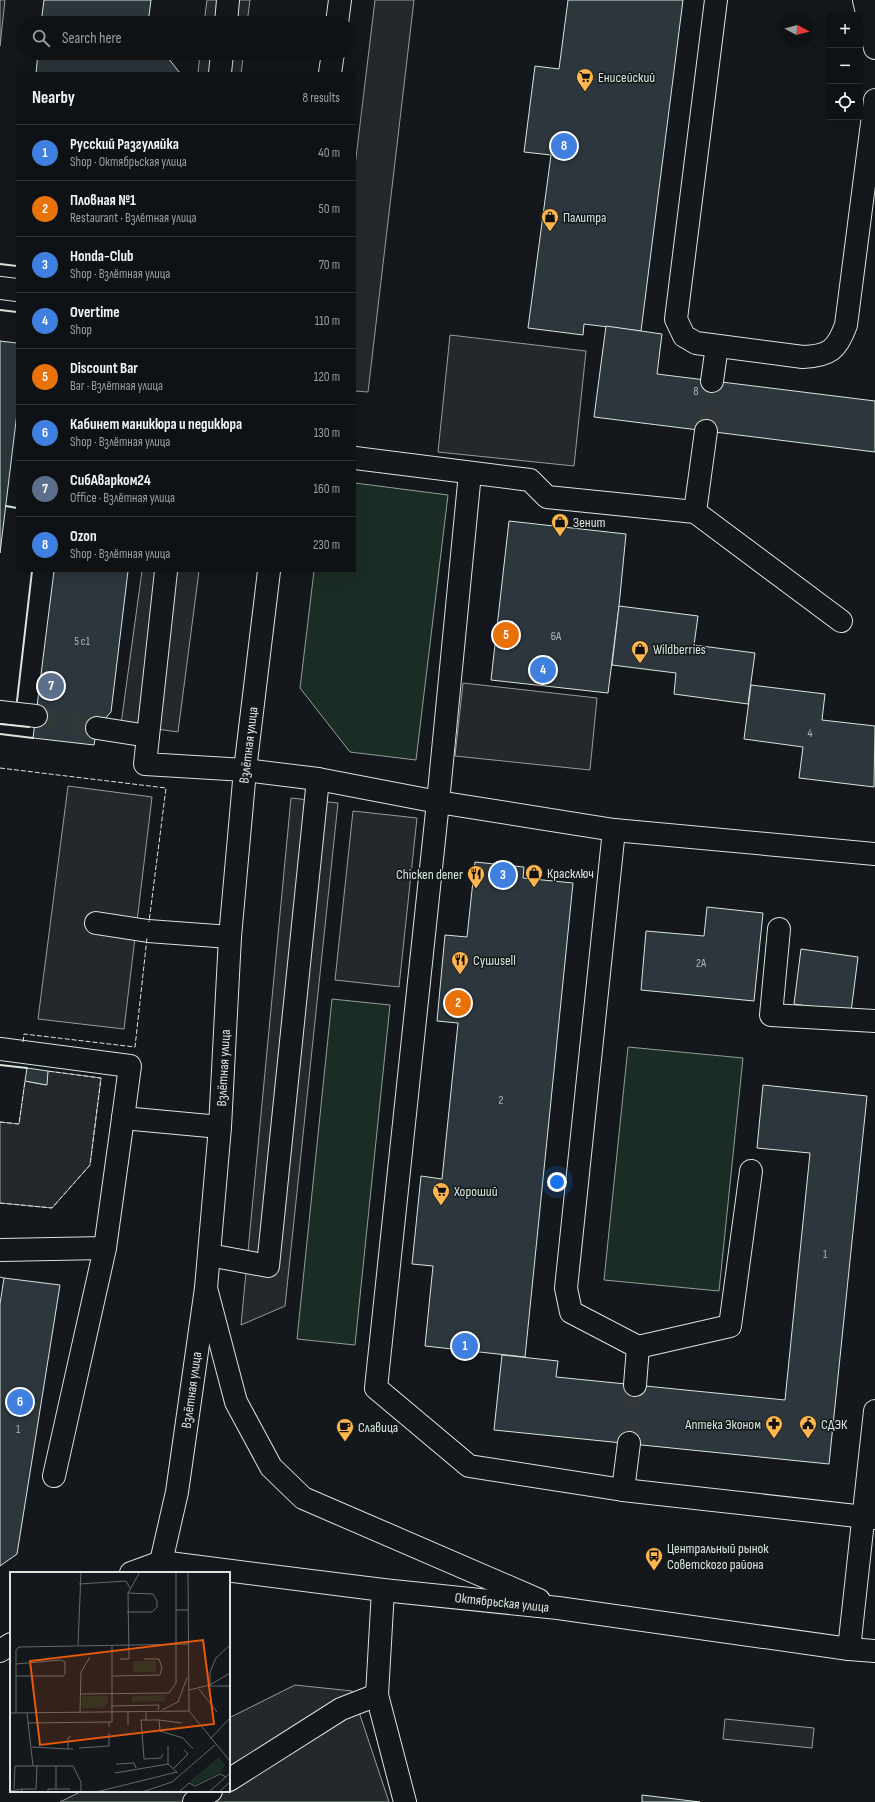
<!DOCTYPE html>
<meta charset="utf-8">
<style>
body{margin:0;font-family:"Sofia Sans Condensed",sans-serif;background:#1d2022;color:#f1f3f6}
.controls{position:absolute;right:12px;top:12px;display:grid;overflow:hidden;border-radius:0px;box-shadow:0 4px 16px #0002}
.controls button{width:36px;height:36px;display:grid;place-items:center;padding:0;border:0;border-bottom:1px solid #2f3234;background:#0f1215;color:#f1f3f6;font:20px sans-serif}
.compass{position:absolute;left:779px;top:12px;width:36px;height:36px;border-radius:50%;background:#0f1215;box-shadow:0 4px 16px #0002;rotate:97deg}
.you{position:absolute;left:557px;top:1182px;width:14px;height:14px;margin:-10px;border:3px solid #fff;border-radius:50%;background:#1a73e8;box-shadow:0 0 0 6px #1a73e833}
.badge{display:grid;place-items:center;width:26px;height:26px;border-radius:50%;background:#ea580c;color:#fff;font-size:13px;font-weight:700}
.pin{position:absolute;translate:-50% -50%;border:2px solid #fff;box-shadow:0 1px 4px #0006}
.list{margin:0;padding:0;list-style:none}
h2{display:flex;justify-content:space-between;align-items:center;height:52px;margin:0;padding:0 16px;font-size:17px}
h2 small{font-size:13px;font-weight:400;color:#9b9ea0}
.list li{display:grid;grid-template-columns:26px 1fr auto;gap:12px;align-items:center;box-sizing:border-box;height:56px;padding:0 16px;border-top:1px solid #2f3234}
.list b{display:block;font-size:15px;white-space:nowrap}
.list p{margin:0;font-size:13px;white-space:nowrap;color:#9b9ea0}
.list em{font-size:13px;font-style:normal;color:#9b9ea0}
.icon{flex:none;width:22px;height:22px;fill:none;stroke:currentColor;stroke-width:2;stroke-linecap:round;stroke-linejoin:round}
.map{position:relative;flex:none;width:875px;height:1802px;overflow:hidden}
.search{position:absolute;background:#0f1215;box-shadow:0 4px 16px #0002;left:16px;top:16px;width:340px;height:44px;display:flex;align-items:center;gap:10px;box-sizing:border-box;padding:0 14px;border-radius:22px;color:#9b9ea0;font-size:15px}
.panel{position:absolute;background:#0f1215;box-shadow:0 4px 16px #0002;left:16px;top:72px;width:340px;height:500px;border-radius:0px}
.map>svg:first-child{display:block}
.green{fill:#1a2d24;stroke:#939e99}
.parking{fill:#24282b;stroke:#939e99}
.building{fill:#2c363c;stroke:#d8e6dc}
.lines{fill:none;stroke-linecap:round;stroke-linejoin:round}
.minor-tunnel{stroke:#313739;stroke-width:22;stroke-dasharray:22 11;stroke-linecap:butt}
.minor-casing{stroke:#d8e6dc;stroke-width:24}
.major-casing{stroke:#d8e6dc;stroke-width:24}
.minor{stroke:#14181c;stroke-width:22}
.major{stroke:#14181c;stroke-width:22}
.fence{stroke:#d8e6dc;stroke-width:1;stroke-dasharray:5 2;stroke-linecap:butt}
.wall{stroke:#d8e6dc;stroke-width:2}
.labels{text-anchor:middle;stroke-width:3;stroke-linejoin:round;paint-order:stroke}
.number-label{font-size:12px;fill:#adbab4}
.poi-label{font-size:14px;fill:#d8e6dc;stroke:#14181c;text-anchor:start}
.street-label{font-size:14px;fill:#d8e6dc;stroke:#14181c}
.inset-road{fill:none;stroke:#626a69;stroke-width:1}
.view{fill:#e8590c;fill-opacity:0.15;stroke:#e8590c;stroke-width:2}
.inset-edge{fill:none;stroke:#d8e6dc;stroke-width:2}
</style>
<div class="map">
<svg width="875" height="1802" viewBox="0 0 875 1802">
<rect width="100%" height="100%" fill="#14181c"/>
<g class="green">
<polygon points="355,483 448,495 416,760 350,752 300,688 314,571 355,571"/>
<polygon points="332,999 390,1005 355,1345 297,1339"/>
<polygon points="628,1047 743,1058 719,1291 604,1280"/>
</g>
<g class="parking">
<polygon points="0,0 5,0 0,46"/>
<polygon points="207,0 250,0 247,23 204,23"/>
<polygon points="375,0 414,0 368,392 355,391 355,166"/>
<polygon points="200,53 244,53 241,73 198,73"/>
<polygon points="450,335 586,351 574,466 438,452"/>
<polygon points="142,571 199,571 178,732 121,724"/>
<polygon points="463,683 597,698 590,770 455,756"/>
<polygon points="68,786 152,797 124,1029 38,1019"/>
<polygon points="291,798 338,803 285,1306 241,1325"/>
<polygon points="353,811 417,818 399,987 335,980"/>
<polygon points="48,1071 101,1078 90,1165 52,1208 0,1203 0,1122 19,1124 25,1081 46,1085"/>
<polygon points="295,1685 352,1691 389,1802 60,1802 82,1791 229,1791 229,1718"/>
<polygon points="725,1719 814,1728 812,1748 723,1739"/>
</g>
<g class="building">
<polygon points="44,0 151,0 148,23 41,23"/>
<polygon points="568,0 683,0 641,331 584,324 583,335 528,328 551,155 524,152 535,66 559,69"/>
<polygon points="38,53 164,53 180,73 36,73"/>
<polygon points="606,326 662,334 657,374 875,401 875,452 594,417"/>
<polygon points="0,341 17,343 17,413 0,553"/>
<polygon points="509,521 626,534 619,606 608,693 491,680"/>
<polygon points="54,571 128,571 111,712 97,728 94,745 33,738"/>
<polygon points="619,606 698,616 694,645 755,653 748,704 674,694 676,673 612,665"/>
<polygon points="751,685 825,694 822,720 875,726 874,787 799,778 803,747 744,739"/>
<polygon points="475,862 524,867 523,878 573,883 525,1357 425,1346 433,1266 412,1264 421,1176 442,1179 458,1023 437,1021 445,935 467,937"/>
<polygon points="707,907 763,913 754,1001 641,990 646,931 704,936"/>
<polygon points="801,949 858,957 851,1012 794,1004"/>
<polygon points="27,1068 48,1071 47,1085 25,1081"/>
<polygon points="763,1085 867,1096 829,1464 494,1430 502,1355 558,1361 556,1377 785,1400 810,1153 757,1148"/>
<polygon points="4,1278 60,1285 17,1554 0,1566 0,1304"/>
<polygon points="642,1795 700,1802 642,1802"/>
</g>
<g class="lines">
<g class="minor-tunnel">
<polyline points="706,431 712,381"/>
<polyline points="36,716 97,728"/>
<polyline points="629,1443 635,1385"/>
</g>
<defs>
<g id="minor">
<path d="M716,0L676,319L684,336L696,343L803,357C829,356 837,350 846,325L875,100"/>
<polyline points="864,0 875,48"/>
<polyline points="226,23 228,0"/>
<polyline points="220,73 222,53"/>
<polyline points="0,288 17,290"/>
<polyline points="712,381 717,346"/>
<polyline points="355,458 530,480 547,497 695,512 841,621"/>
<polyline points="470,473 438,802 376,1388 469,1466 623,1490 875,1518"/>
<polyline points="695,512 706,431"/>
<polyline points="166,571 145,764 245,770 318,779 438,802 614,830 875,854"/>
<polyline points="0,712 36,716"/>
<polyline points="97,728 148,736"/>
<polyline points="614,830 566,1288 571,1312 638,1347 730,1326 751,1171"/>
<polyline points="96,923 148,931 230,937"/>
<polyline points="779,929 771,1015 875,1021"/>
<polyline points="0,1049 130,1066 123,1118"/>
<polyline points="0,1250 105,1248 123,1118 220,1127"/>
<polyline points="209,1255 268,1266 318,779"/>
<polyline points="206,1288 236,1402 271,1467 303,1498 539,1600"/>
<polyline points="635,1385 638,1347"/>
<polyline points="54,1476 105,1248"/>
<polyline points="623,1490 629,1443"/>
<polyline points="161,1562 383,1590 558,1608 849,1649 875,1651"/>
<polyline points="383,1590 377,1695 405,1802"/>
<polyline points="849,1649 875,1411"/>
<polyline points="229,1780 341,1709 377,1695"/>
<polyline points="194,1802 211,1791"/>
</g>
<g id="major">
<polyline points="337,23 340,0"/>
<polyline points="330,73 333,53"/>
<polyline points="131,1573 161,1562 177,1492 206,1288 220,1127 230,937 245,770 269,571"/>
<polyline points="0,1651 11,1644"/>
</g>
</defs>
<use href="#minor" class="minor-casing"/>
<use href="#major" class="major-casing"/>
<use href="#minor" class="minor"/>
<use href="#major" class="major"/>
<g class="fence">
<polyline points="0,768 166,788 149,922"/>
<polyline points="23,1042 24,1034 135,1047 147,938"/>
<polyline points="0,1122 19,1124 25,1081"/>
<polyline points="0,1203 52,1208 90,1165 101,1078 47,1071"/>
<polyline points="0,1277 4,1278"/>
</g>
<g class="wall">
<polyline points="0,264 17,266"/>
<polyline points="0,310 17,312"/>
<polyline points="6,506 17,508"/>
<polyline points="17,701 32,571"/>
<polyline points="0,724 29,727"/>
<polyline points="0,734 33,738"/>
<polyline points="0,1065 27,1068"/>
</g>
</g>
<defs>
<symbol id="supermarket-pin" viewBox="-11 -11 22 30"><path d="M0 17L-7.5 6A9.5 9.5 0 1 1 7.5 6Z" fill="#ffb74d" stroke="#14181c"/><path d="M-6-5.5h2.5l.6 2H6L4.5 2H-2.5L-4.4-4H-6ZM-1.5 3.2a1.3 1.3 0 1 0 .1 0ZM3 3.2a1.3 1.3 0 1 0 .1 0Z" fill="#111"/></symbol>
<symbol id="shop-pin" viewBox="-11 -11 22 30"><path d="M0 17L-7.5 6A9.5 9.5 0 1 1 7.5 6Z" fill="#ffb74d" stroke="#14181c"/><path d="M-5-2.5h2.3a2.7 3.5 0 0 1 5.4 0H5L5.5 6h-11ZM-1.5-2.5h3a1.5 2.3 0 0 0-3 0Z" fill="#111"/></symbol>
<symbol id="restaurant-pin" viewBox="-11 -11 22 30"><path d="M0 17L-7.5 6A9.5 9.5 0 1 1 7.5 6Z" fill="#ffb74d" stroke="#14181c"/><path d="M-5-6h1v4h1v-4h1v4h1v-4h1v5L-1.5 .5V6h-2V.5L-5-1ZM5-6V6H3V1.5H1.5Q1.5-4 5-6Z" fill="#111"/></symbol>
<symbol id="pharmacy-pin" viewBox="-11 -11 22 30"><path d="M0 17L-7.5 6A9.5 9.5 0 1 1 7.5 6Z" fill="#ffb74d" stroke="#14181c"/><path d="M-2-6h4v4h4v4h-4v4h-4v-4h-4v-4h4Z" fill="#111"/></symbol>
<symbol id="civic-pin" viewBox="-11 -11 22 30"><path d="M0 17L-7.5 6A9.5 9.5 0 1 1 7.5 6Z" fill="#ffb74d" stroke="#14181c"/><path d="M-.6-6.5H3V-4.5H.6V-3L4-1V1h2V6H-6V1h2V-1L-.6-3ZM-1.2 2.5V6h2.4V2.5Z" fill="#111"/></symbol>
<symbol id="cafe-pin" viewBox="-11 -11 22 30"><path d="M0 17L-7.5 6A9.5 9.5 0 1 1 7.5 6Z" fill="#ffb74d" stroke="#14181c"/><path d="M-5.5-4.5H6V0H3Q3 3.5 0 3.5H-2.5Q-5.5 3.5-5.5 0ZM3-3.2v2h1.7v-2ZM-6 4.5H4V6H-6Z" fill="#111"/></symbol>
<symbol id="bus-pin" viewBox="-11 -11 22 30"><path d="M0 17L-7.5 6A9.5 9.5 0 1 1 7.5 6Z" fill="#ffb74d" stroke="#14181c"/><path d="M-5-6H5V4H4V6H2V4H-2V6H-4V4H-5ZM-3.5-4V0h7V-4ZM-3.5 1.2v1.5H-2V1.2ZM2 1.2v1.5H3.5V1.2Z" fill="#111"/></symbol>
</defs>
<g fill-rule="evenodd">
<use href="#supermarket-pin" x="575" y="67" width="20" height="27"/>
<use href="#shop-pin" x="540" y="207" width="20" height="27"/>
<use href="#shop-pin" x="550" y="512" width="20" height="27"/>
<use href="#shop-pin" x="630" y="639" width="20" height="27"/>
<use href="#shop-pin" x="524" y="863" width="20" height="27"/>
<use href="#restaurant-pin" x="466" y="864" width="20" height="27"/>
<use href="#restaurant-pin" x="450" y="950" width="20" height="27"/>
<use href="#supermarket-pin" x="431" y="1181" width="20" height="27"/>
<use href="#pharmacy-pin" x="764" y="1414" width="20" height="27"/>
<use href="#civic-pin" x="798" y="1414" width="20" height="27"/>
<use href="#cafe-pin" x="335" y="1417" width="20" height="27"/>
<use href="#bus-pin" x="644" y="1546" width="20" height="27"/>
</g>
<g class="labels">
<g class="number-label">
<text x="696" y="395">8</text>
<text x="556" y="640">6А</text>
<text x="82" y="645">5 с1</text>
<text x="810" y="737">4</text>
<text x="701" y="967">2А</text>
<text x="501" y="1104">2</text>
<text x="825" y="1258">1</text>
<text x="18" y="1433">1</text>
</g>
<g class="poi-label">
<text x="598" y="82">Енисейский</text>
<text x="563" y="222">Палитра</text>
<text x="573" y="527">Зенит</text>
<text x="653" y="654">Wildberries</text>
<text x="547" y="878">Красключ</text>
<text x="463" y="879" text-anchor="end">Chicken dener</text>
<text x="473" y="965">Сушиsell</text>
<text x="454" y="1196">Хороший</text>
<text x="761" y="1429" text-anchor="end">Аптека Эконом</text>
<text x="821" y="1429">СДЭК</text>
<text x="358" y="1432">Славица</text>
<text x="667" y="1553">Центральный рынок<tspan x="667" dy="16">Советского района</tspan></text>
</g>
<g class="street-label">
<text transform="translate(248 745) rotate(-83)" y="5">Взлётная улица</text>
<text transform="translate(223 1068) rotate(-87)" y="5">Взлётная улица</text>
<text transform="translate(191 1390) rotate(-82)" y="5">Взлётная улица</text>
<text transform="translate(502 1602) rotate(6)" y="5">Октябрьская улица</text>
</g>
</g>
<g transform="translate(10 1572)">
<rect width="220" height="220" fill="#14181c"/>
<path d="M123,89H146V100H123ZM155,123V129L122,130V124ZM72,124H98V131L93,136H72ZM209,185L215,193L211,200L183,213L180,209Z" fill="#1a2d24"/>
<path class="inset-road" d="M166,0V38H178M178,0L179,139M69,12L116,9L120,16M117,40H142L147,35V29L143,22L118,21M68,73L71,0M110,87H119L118,21L130,0M6,104H53L55,102V90L51,88L6,92M103,104L150,103L152,96L149,87H134M200,113V100L206,86L220,73M198,114H220M189,117L207,140M179,118L200,113L220,101M70,122L159,121L166,111V38M101,134L149,133L148,138M152,138L168,130L177,106M136,139V148H149L150,159L173,166L183,177M118,140V153M0,141L179,139L220,189M6,141V78L9,75L179,72M17,141L23,194M70,141L71,100L80,85M136,148H131L134,187L151,186L153,182M149,148L172,151M18,151L99,150M99,155V150H102V73M61,164L58,166V177H63M200,167L220,146M158,174V192L168,201M22,175L58,177M69,176L99,174V161M106,192L124,191L126,196M46,194H63L71,210V220M164,196L178,182L174,178M105,201L158,192M4,217L5,194H46V217H38V220M46,217H60M0,219L12,217M12,220V217H26L27,194M86,220L167,200M132,220L162,210L205,173M169,220L179,211L185,214L210,202L216,205M199,220L220,201M209,220L220,210"/>
<path class="view" d="M193,68L204,152L30,173L20,89Z"/>
<rect width="220" height="220" class="inset-edge"/>
</g>
</svg>
<div class="controls">
<button>+</button>
<button>−</button>
<button><svg class="icon" aria-label="locate" viewBox="0 0 24 24"><circle cx="12" cy="12" r="6"/><path d="M12 2v4M12 18v4M2 12h4M18 12h4"/></svg></button>
</div>
<svg class="compass" viewBox="-18 -18 36 36"><path d="M0-13l5 13h-10z" fill="#e53935"/><path d="M0 13l5-13h-10z" fill="#9b9ea0"/></svg>
<div class="you"></div>
<div class="pin badge" style="left:465px;top:1346px;background:#3f7fe0">1</div>
<div class="pin badge" style="left:458px;top:1003px;background:#e8710a">2</div>
<div class="pin badge" style="left:503px;top:875px;background:#3f7fe0">3</div>
<div class="pin badge" style="left:543px;top:670px;background:#3f7fe0">4</div>
<div class="pin badge" style="left:506px;top:635px;background:#e8710a">5</div>
<div class="pin badge" style="left:20px;top:1402px;background:#3f7fe0">6</div>
<div class="pin badge" style="left:51px;top:686px;background:#5c6f8a">7</div>
<div class="pin badge" style="left:564px;top:146px;background:#3f7fe0">8</div>
<div class="search"><svg class="icon" aria-label="search" viewBox="0 0 24 24"><circle cx="10" cy="10" r="6"/><path d="M15 15l6 6"/></svg>Search here</div>
<section class="panel">
<h2>Nearby<small>8 results</small></h2>
<ul class="list">
<li><span class="badge" style="background:#3f7fe0">1</span><div><b>Русский Разгуляйка</b><p>Shop · Октябрьская улица</p></div><em>40 m</em></li>
<li><span class="badge" style="background:#e8710a">2</span><div><b>Пловная №1</b><p>Restaurant · Взлётная улица</p></div><em>50 m</em></li>
<li><span class="badge" style="background:#3f7fe0">3</span><div><b>Honda-Club</b><p>Shop · Взлётная улица</p></div><em>70 m</em></li>
<li><span class="badge" style="background:#3f7fe0">4</span><div><b>Overtime</b><p>Shop</p></div><em>110 m</em></li>
<li><span class="badge" style="background:#e8710a">5</span><div><b>Discount Bar</b><p>Bar · Взлётная улица</p></div><em>120 m</em></li>
<li><span class="badge" style="background:#3f7fe0">6</span><div><b>Кабинет маникюра и педикюра</b><p>Shop · Взлётная улица</p></div><em>130 m</em></li>
<li><span class="badge" style="background:#5c6f8a">7</span><div><b>СибАварком24</b><p>Office · Взлётная улица</p></div><em>160 m</em></li>
<li><span class="badge" style="background:#3f7fe0">8</span><div><b>Ozon</b><p>Shop · Взлётная улица</p></div><em>230 m</em></li>
</ul>
</section>
</div>
